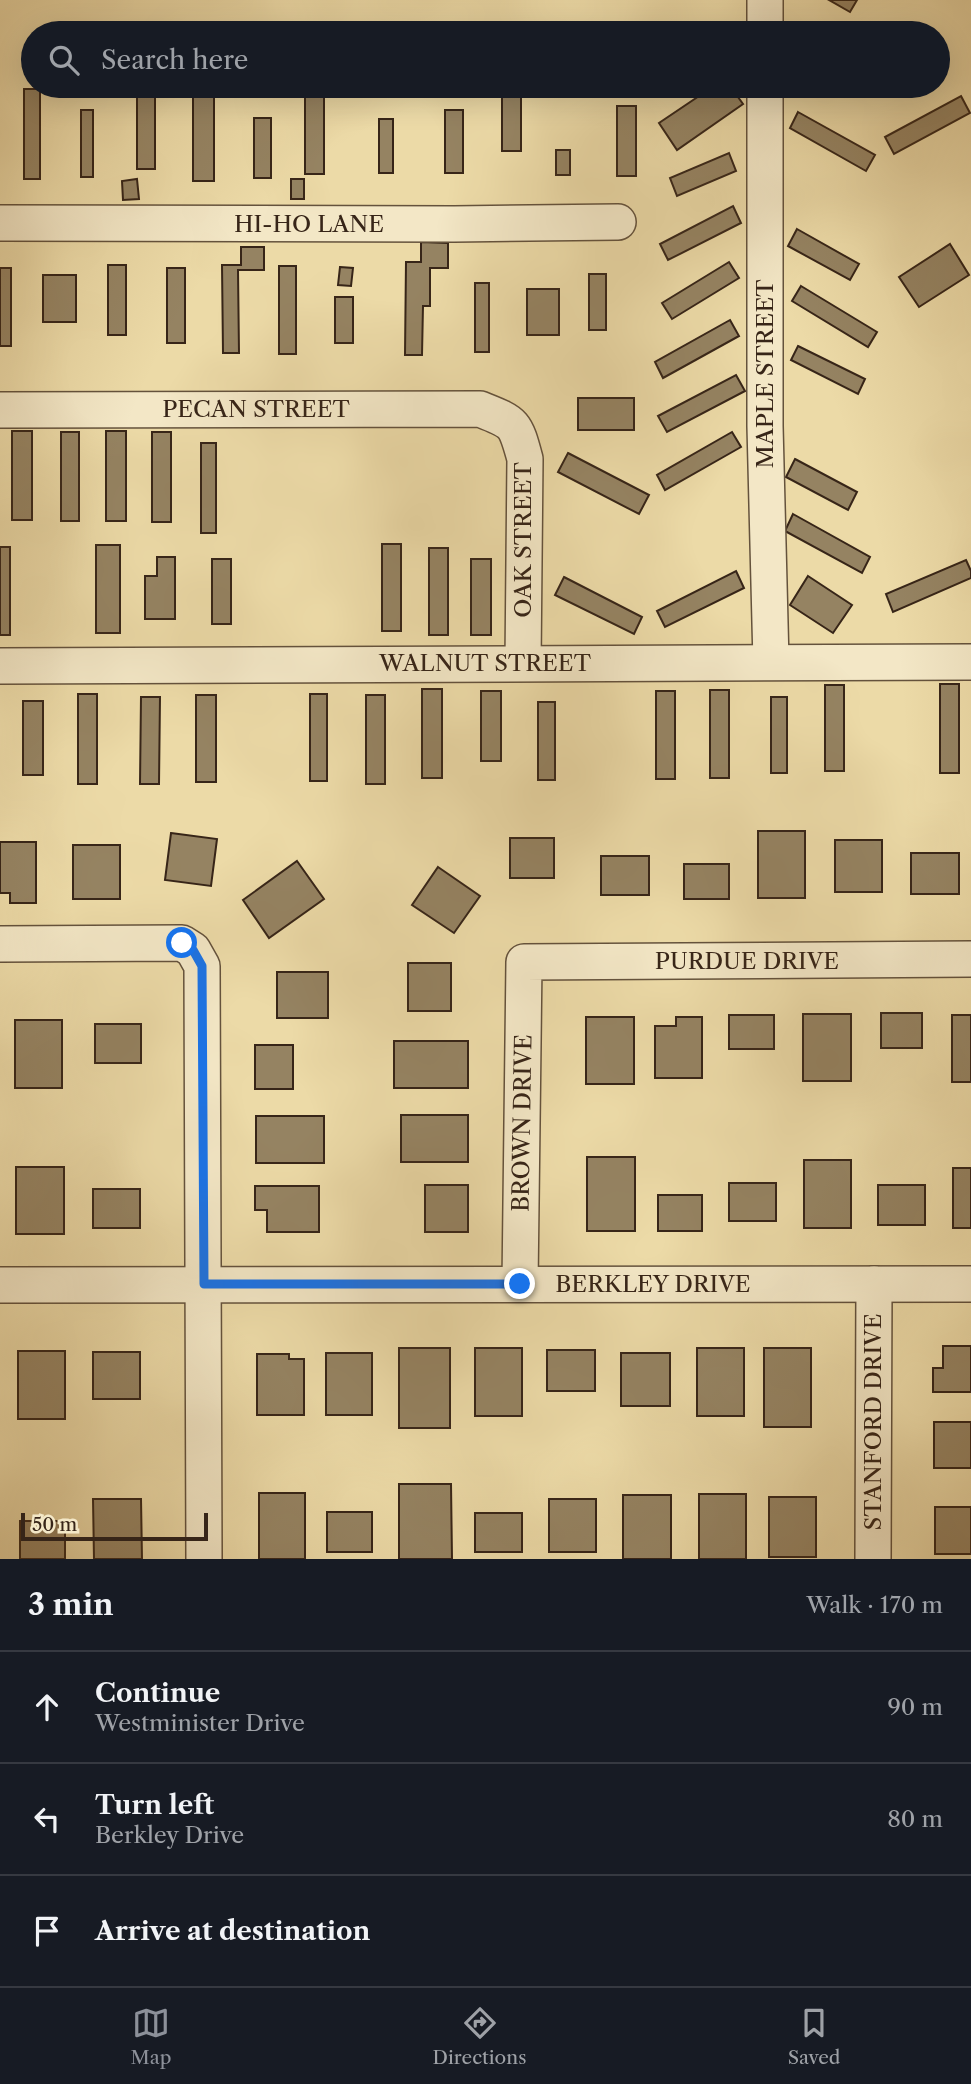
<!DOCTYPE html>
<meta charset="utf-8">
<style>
body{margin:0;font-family:"Libre Caslon Text",serif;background:#20242c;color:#f1f3f6}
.scale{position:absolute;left:21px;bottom:18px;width:187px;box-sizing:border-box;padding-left:7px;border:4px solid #372518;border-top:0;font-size:19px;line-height:24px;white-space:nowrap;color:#372518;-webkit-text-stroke:5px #f3e7c6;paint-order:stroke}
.stop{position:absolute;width:21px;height:21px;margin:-16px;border:5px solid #1a73e8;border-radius:50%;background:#fff}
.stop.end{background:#1a73e8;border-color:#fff;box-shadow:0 2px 7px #0008}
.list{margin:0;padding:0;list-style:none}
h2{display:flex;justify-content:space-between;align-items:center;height:91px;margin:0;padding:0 28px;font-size:30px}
h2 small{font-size:23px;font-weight:400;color:#9ea1a6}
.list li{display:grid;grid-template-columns:46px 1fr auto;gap:21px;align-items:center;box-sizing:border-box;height:112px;padding:0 28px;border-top:2px solid #363941}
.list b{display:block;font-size:26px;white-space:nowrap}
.list p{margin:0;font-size:23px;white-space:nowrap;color:#9ea1a6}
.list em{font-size:23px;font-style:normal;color:#9ea1a6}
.icon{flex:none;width:38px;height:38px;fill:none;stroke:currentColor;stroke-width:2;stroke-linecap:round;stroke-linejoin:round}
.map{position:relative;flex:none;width:971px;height:1559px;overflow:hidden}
.search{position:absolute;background:#171b24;box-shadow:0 7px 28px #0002;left:21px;right:21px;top:21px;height:77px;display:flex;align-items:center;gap:18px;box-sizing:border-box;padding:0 24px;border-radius:38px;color:#9ea1a6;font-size:26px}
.sheet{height:427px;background:#171b24}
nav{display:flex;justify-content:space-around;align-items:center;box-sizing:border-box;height:98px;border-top:2px solid #363941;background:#171b24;font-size:19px;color:#9ea1a6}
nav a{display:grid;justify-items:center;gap:4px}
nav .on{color:#8c9099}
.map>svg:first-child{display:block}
.building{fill:#958362;stroke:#372518;stroke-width:2}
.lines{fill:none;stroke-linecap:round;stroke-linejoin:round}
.minor-casing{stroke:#64523c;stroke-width:38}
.minor{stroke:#f3e7c6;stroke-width:35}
.route{stroke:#1a73e8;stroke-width:9}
.labels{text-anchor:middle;stroke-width:6;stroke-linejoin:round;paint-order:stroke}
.street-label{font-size:23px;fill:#372518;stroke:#f3e7c6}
</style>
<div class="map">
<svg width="971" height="1559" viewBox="0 0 971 1559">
<rect width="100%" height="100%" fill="#ecdaa7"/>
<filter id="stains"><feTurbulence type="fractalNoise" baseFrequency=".00286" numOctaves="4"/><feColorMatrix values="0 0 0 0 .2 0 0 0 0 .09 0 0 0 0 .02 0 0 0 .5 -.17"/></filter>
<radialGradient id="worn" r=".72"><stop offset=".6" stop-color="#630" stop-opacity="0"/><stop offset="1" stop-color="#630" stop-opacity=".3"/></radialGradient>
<g class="building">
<polygon points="829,0 857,0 850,12"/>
<rect x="137" y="86" width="18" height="83"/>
<rect x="502" y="86" width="19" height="65"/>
<polygon points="714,86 730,86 743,104 677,150 659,123"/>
<rect x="305" y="87" width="19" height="87"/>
<rect x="24" y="89" width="16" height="90"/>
<rect x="193" y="93" width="21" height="88"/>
<polygon points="961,96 970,113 894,154 885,137"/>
<rect x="617" y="106" width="19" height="70"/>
<rect x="81" y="110" width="12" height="67"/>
<rect x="445" y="110" width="18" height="63"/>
<polygon points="798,112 875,155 866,171 790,128"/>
<rect x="254" y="118" width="17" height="60"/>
<rect x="379" y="119" width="14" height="54"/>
<rect x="556" y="150" width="14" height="25"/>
<polygon points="729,153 736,171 677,196 670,178"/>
<polygon points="137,179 139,199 123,200 122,181"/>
<rect x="291" y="179" width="13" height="20"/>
<polygon points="733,206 741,223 668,260 660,244"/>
<polygon points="797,229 859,264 850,280 788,246"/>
<polygon points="421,242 448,243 448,268 430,268 430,306 423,306 422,355 405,355 406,262 421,262"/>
<polygon points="950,244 969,275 919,307 899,277"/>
<polygon points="241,247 264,247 264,270 238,270 239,353 223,353 222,265 241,265"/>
<polygon points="729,262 739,278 672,319 662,303"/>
<rect x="108" y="265" width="18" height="70"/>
<rect x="279" y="266" width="17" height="88"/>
<polygon points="340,267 353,268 351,286 338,285"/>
<rect x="0" y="268" width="11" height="78"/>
<rect x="167" y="268" width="18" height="75"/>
<rect x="589" y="274" width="17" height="56"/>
<rect x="43" y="275" width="33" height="47"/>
<rect x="475" y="283" width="14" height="69"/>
<polygon points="801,286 877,332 868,347 792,301"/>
<rect x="527" y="289" width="32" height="46"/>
<rect x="335" y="297" width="18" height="46"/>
<polygon points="730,320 739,336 663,378 655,362"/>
<polygon points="798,346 865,379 858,394 791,360"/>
<polygon points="736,375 745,391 667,432 658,416"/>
<rect x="578" y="398" width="56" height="32"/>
<rect x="12" y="431" width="20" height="89"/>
<rect x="106" y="431" width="20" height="90"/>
<rect x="61" y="432" width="18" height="89"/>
<rect x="152" y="432" width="19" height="90"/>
<polygon points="732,432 741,447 665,490 657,475"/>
<rect x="201" y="443" width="15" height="90"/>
<polygon points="568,453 649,495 639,514 558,472"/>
<polygon points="795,459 857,492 848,510 786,477"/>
<polygon points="793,514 870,557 862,573 785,531"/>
<rect x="382" y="544" width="19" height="87"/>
<rect x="96" y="545" width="24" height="88"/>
<rect x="0" y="547" width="10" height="88"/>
<rect x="429" y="548" width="19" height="87"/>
<polygon points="157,557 175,557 175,619 145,619 145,576 157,576"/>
<rect x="212" y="559" width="19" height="65"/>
<rect x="471" y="559" width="20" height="76"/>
<polygon points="966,560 971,571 971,578 893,612 886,594"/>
<polygon points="736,571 744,588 665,627 657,611"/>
<polygon points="808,576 852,605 833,633 790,605"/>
<polygon points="564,577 642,617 634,634 555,595"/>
<rect x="940" y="684" width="19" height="89"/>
<rect x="825" y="685" width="19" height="86"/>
<rect x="422" y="689" width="20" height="89"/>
<rect x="710" y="690" width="19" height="88"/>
<rect x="481" y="691" width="20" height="70"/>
<rect x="656" y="691" width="19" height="88"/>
<rect x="78" y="694" width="19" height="90"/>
<rect x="310" y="694" width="17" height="87"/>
<rect x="196" y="695" width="20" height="87"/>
<rect x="366" y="695" width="19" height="89"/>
<polygon points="141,697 160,697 159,784 140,784"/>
<rect x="771" y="697" width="16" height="76"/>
<rect x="23" y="701" width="20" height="74"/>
<rect x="538" y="702" width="17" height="78"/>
<rect x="758" y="831" width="47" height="67"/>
<polygon points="171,833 217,839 211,886 165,880"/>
<rect x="510" y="838" width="44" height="40"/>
<rect x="835" y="840" width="47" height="52"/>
<polygon points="0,842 36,842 36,903 10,903 10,893 0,893"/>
<rect x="73" y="845" width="47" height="54"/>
<rect x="911" y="853" width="48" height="41"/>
<rect x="601" y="856" width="48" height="39"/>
<polygon points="297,861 324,899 269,938 243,900"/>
<rect x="684" y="864" width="45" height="35"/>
<polygon points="438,867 480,896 454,933 412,905"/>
<rect x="408" y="963" width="43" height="48"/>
<rect x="277" y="972" width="51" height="46"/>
<rect x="881" y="1013" width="41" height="35"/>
<rect x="803" y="1014" width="48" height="67"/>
<rect x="729" y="1015" width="45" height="34"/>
<rect x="952" y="1015" width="19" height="67"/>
<rect x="586" y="1017" width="48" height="67"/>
<polygon points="676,1017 702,1017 702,1078 655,1078 655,1026 676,1026"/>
<rect x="15" y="1020" width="47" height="68"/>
<rect x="95" y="1024" width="46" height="39"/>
<rect x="394" y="1041" width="74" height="47"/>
<rect x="255" y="1045" width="38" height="44"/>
<rect x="401" y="1115" width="67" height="47"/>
<rect x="256" y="1116" width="68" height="47"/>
<rect x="587" y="1157" width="48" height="74"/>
<rect x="804" y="1160" width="47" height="68"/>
<rect x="16" y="1167" width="48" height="67"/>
<rect x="953" y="1168" width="18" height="60"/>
<rect x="729" y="1183" width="47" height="38"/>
<rect x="425" y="1185" width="43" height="47"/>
<rect x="878" y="1185" width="47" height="40"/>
<polygon points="255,1186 319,1186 319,1232 267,1232 267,1210 255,1210"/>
<rect x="93" y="1189" width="47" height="39"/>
<rect x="658" y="1195" width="44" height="36"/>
<polygon points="943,1346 971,1346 971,1392 933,1392 933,1368 943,1368"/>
<rect x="399" y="1348" width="51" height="80"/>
<rect x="475" y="1348" width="47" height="68"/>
<rect x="697" y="1348" width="47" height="68"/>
<rect x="764" y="1348" width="47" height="79"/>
<rect x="547" y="1350" width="48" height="41"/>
<rect x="18" y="1351" width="47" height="68"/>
<rect x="93" y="1352" width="47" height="47"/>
<rect x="326" y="1353" width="46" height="62"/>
<rect x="621" y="1353" width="49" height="53"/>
<polygon points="257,1354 289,1354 289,1359 304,1359 304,1415 257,1415"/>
<rect x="934" y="1422" width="37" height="46"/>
<polygon points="399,1484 451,1484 452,1559 399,1559"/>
<rect x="259" y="1493" width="46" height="66"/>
<rect x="699" y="1494" width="47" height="65"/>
<rect x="623" y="1495" width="48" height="64"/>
<rect x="769" y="1497" width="47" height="60"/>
<polygon points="93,1499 141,1499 142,1559 94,1559"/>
<rect x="549" y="1499" width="47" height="53"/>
<rect x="935" y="1507" width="36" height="47"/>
<rect x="327" y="1512" width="45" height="40"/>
<rect x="475" y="1513" width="47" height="39"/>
<rect x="20" y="1521" width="45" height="38"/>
</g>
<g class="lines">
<defs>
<g id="minor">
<polyline points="765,0 765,33"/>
<polyline points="765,86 765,426 771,662"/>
<polyline points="0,223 454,224 618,222"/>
<path d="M0,410L480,409C515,423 515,422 525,459L523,663"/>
<polyline points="0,666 971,662"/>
<polyline points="0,944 182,943 193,950 202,966 204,1559"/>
<polyline points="520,1284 524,962 971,959"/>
<polyline points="0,1285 971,1284"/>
<polyline points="873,1559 874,1284"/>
</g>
</defs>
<use href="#minor" class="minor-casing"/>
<use href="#minor" class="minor"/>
</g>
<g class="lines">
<polyline class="route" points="182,943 193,950 202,966 204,1284 520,1284"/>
</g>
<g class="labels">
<g class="street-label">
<text x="309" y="232">HI-HO LANE</text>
<text transform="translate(765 374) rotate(-90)" y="8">MAPLE STREET</text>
<text x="256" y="417">PECAN STREET</text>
<text transform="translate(523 540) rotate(-90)" y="8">OAK STREET</text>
<text x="485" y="671">WALNUT STREET</text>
<text x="747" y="969">PURDUE DRIVE</text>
<text transform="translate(522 1123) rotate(-89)" y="8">BROWN DRIVE</text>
<text x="653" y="1292">BERKLEY DRIVE</text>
<text transform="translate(873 1422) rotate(-90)" y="8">STANFORD DRIVE</text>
</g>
</g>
<rect width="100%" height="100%" filter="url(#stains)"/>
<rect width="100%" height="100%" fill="url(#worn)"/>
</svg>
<div class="scale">50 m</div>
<div class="stop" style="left:182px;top:943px"></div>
<div class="stop end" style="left:520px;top:1284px"></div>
<div class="search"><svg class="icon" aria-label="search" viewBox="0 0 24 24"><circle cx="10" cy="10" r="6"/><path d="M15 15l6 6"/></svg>Search here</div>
</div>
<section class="sheet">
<h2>3 min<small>Walk · 170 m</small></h2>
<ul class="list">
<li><svg class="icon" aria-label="ahead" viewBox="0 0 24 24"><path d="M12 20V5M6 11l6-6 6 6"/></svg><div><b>Continue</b><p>Westminister Drive</p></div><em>90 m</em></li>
<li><svg class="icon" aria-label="left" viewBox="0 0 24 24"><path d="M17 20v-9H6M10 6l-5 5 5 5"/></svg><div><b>Turn left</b><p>Berkley Drive</p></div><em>80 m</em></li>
<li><svg class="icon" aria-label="arrive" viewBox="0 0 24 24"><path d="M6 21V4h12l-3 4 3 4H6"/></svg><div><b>Arrive at destination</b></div></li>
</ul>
</section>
<nav>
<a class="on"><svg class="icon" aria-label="map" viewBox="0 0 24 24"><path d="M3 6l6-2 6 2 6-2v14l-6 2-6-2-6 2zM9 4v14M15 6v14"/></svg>Map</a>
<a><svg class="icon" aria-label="directions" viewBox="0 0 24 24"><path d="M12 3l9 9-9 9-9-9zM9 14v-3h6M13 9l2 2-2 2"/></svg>Directions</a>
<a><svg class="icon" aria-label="saved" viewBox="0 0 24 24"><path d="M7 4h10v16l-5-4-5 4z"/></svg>Saved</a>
</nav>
